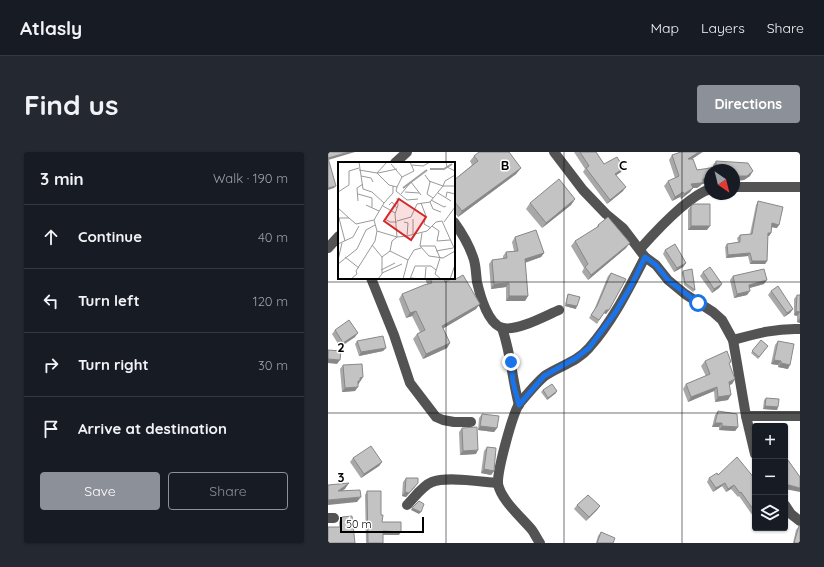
<!DOCTYPE html>
<meta charset="utf-8">
<style>
body{margin:0;font-family:Quicksand,sans-serif;background:#242831;color:#f1f3f6}
.controls{position:absolute;right:12px;bottom:12px;display:grid;overflow:hidden;border-radius:4px;box-shadow:0 1px 3px #0004}
.controls button{width:36px;height:36px;display:grid;place-items:center;padding:0;border:0;border-bottom:1px solid #363941;background:#171b24;color:#f1f3f6;font:20px sans-serif}
.compass{position:absolute;left:376px;top:12px;width:36px;height:36px;border-radius:50%;background:#171b24;box-shadow:0 1px 3px #0004;rotate:145deg}
.scale{position:absolute;left:12px;bottom:10px;width:84px;box-sizing:border-box;padding-left:4px;border:2px solid #000;border-top:0;font-size:11px;line-height:14px;white-space:nowrap;color:#000;-webkit-text-stroke:3px #fff;paint-order:stroke}
.stop{position:absolute;width:12px;height:12px;margin:-9px;border:3px solid #1a73e8;border-radius:50%;background:#fff}
.stop.end{background:#1a73e8;border-color:#fff;box-shadow:0 1px 4px #0008}
.list{margin:0;padding:0;list-style:none}
h2{display:flex;justify-content:space-between;align-items:center;height:52px;margin:0;padding:0 16px;font-size:17px}
h2 small{font-size:13px;font-weight:400;color:#9ea1a6}
.list li{display:grid;grid-template-columns:26px 1fr auto;gap:12px;align-items:center;box-sizing:border-box;height:64px;padding:0 16px;border-top:1px solid #363941}
.list b{display:block;font-size:15px;white-space:nowrap}
.list em{font-size:13px;font-style:normal;color:#9ea1a6}
.actions{display:flex;gap:8px;padding:12px 16px}
.actions a{flex:1;padding:9px 0;border:1px solid #8c9099;border-radius:4px;text-align:center;font-size:14px;color:#8c9099}
.actions .main{background:#8c9099;color:#fff}
.icon{flex:none;width:22px;height:22px;fill:none;stroke:currentColor;stroke-width:2;stroke-linecap:round;stroke-linejoin:round}
.map{position:relative;flex:none;width:472px;height:391px;overflow:hidden;border-radius:4px}
header{display:flex;align-items:center;gap:24px;box-sizing:border-box;height:56px;padding:0 20px;background:#171b24;border-bottom:1px solid #363941}
header strong{font-size:19px}
nav{display:flex;gap:22px;margin-inline-start:auto;font-size:14px}
.intro{display:flex;align-items:center;justify-content:space-between;box-sizing:border-box;height:96px;padding:0 24px}
h1{margin:0;font-size:28px}
.button{padding:10px 18px;border-radius:4px;background:#8c9099;color:#fff;font-size:14px;font-weight:700}
main{display:flex;gap:24px;padding:0 24px}
aside{flex:1;background:#171b24;border-radius:4px;box-shadow:0 1px 3px #0004}
.map>svg:first-child{display:block}
.lines{fill:none;stroke-linecap:round;stroke-linejoin:round}
.minor{stroke:#535353;stroke-width:10}
.wall{fill:#a8a8a8}
.shaded-wall{fill:#888}
.building{fill:#c3c3c3;stroke:#888}
.route{stroke:#1a73e8;stroke-width:5}
.grid{fill:none;stroke:#000;stroke-width:1;stroke-opacity:0.55}
.inset-river{fill:none;stroke:#a1a1a1;stroke-width:2}
.inset-road{fill:none;stroke:#999;stroke-width:1}
.view{fill:#d62828;fill-opacity:0.15;stroke:#d62828;stroke-width:2}
.inset-edge{fill:none;stroke:#000;stroke-width:2}
.grid-label{font-size:13px;text-anchor:middle;font-weight:bold;fill:#000;stroke:#fff;stroke-width:3;stroke-linejoin:round;paint-order:stroke}
</style>
<header>
<strong>Atlasly</strong>
<nav><a>Map</a><a>Layers</a><a>Share</a></nav>
</header>
<div class="intro"><h1>Find us</h1><a class="button">Directions</a></div>
<main>
<aside>
<h2>3 min<small>Walk · 190 m</small></h2>
<ul class="list">
<li><svg class="icon" aria-label="ahead" viewBox="0 0 24 24"><path d="M12 20V5M6 11l6-6 6 6"/></svg><div><b>Continue</b></div><em>40 m</em></li>
<li><svg class="icon" aria-label="left" viewBox="0 0 24 24"><path d="M17 20v-9H6M10 6l-5 5 5 5"/></svg><div><b>Turn left</b></div><em>120 m</em></li>
<li><svg class="icon" aria-label="right" viewBox="0 0 24 24"><path d="M7 20v-9h11M14 6l5 5-5 5"/></svg><div><b>Turn right</b></div><em>30 m</em></li>
<li><svg class="icon" aria-label="arrive" viewBox="0 0 24 24"><path d="M6 21V4h12l-3 4 3 4H6"/></svg><div><b>Arrive at destination</b></div></li>
</ul>
<div class="actions"><a class="main">Save</a><a>Share</a></div>
</aside>
<div class="map">
<svg width="472" height="391" viewBox="0 0 472 391">
<rect width="100%" height="100%" fill="#fff"/>
<g class="lines">
<g class="minor">
<polyline points="226,0 255,38 278,62 295,76 317,105 328,113 340,128 357,142 385,160 394,168 405,188 418,264 427,302"/>
<polyline points="67,11 79,0"/>
<polyline points="406,35 472,35"/>
<path d="M126,70C134,81 142,95 146,108C148,115 148,123 149,130C152,143 160,173 175,176C190,179 217,164 231,158"/>
<polyline points="0,96 11,84"/>
<path d="M312,97C328,79 360,44 382,37"/>
<polyline points="43,126 66,183 82,231 108,265 115,268 126,270 143,270"/>
<path d="M174,176C183,201 184,227 191,253"/>
<path d="M405,188C427,182 448,176 472,177"/>
<polyline points="418,264 472,264"/>
<path d="M79,353C86,346 94,334 104,330C119,324 154,330 170,331"/>
<polyline points="457,353 463,362 472,369"/>
<polyline points="0,366 6,366"/>
<path d="M212,391C209,387 207,382 204,378C194,366 173,348 170,332C169,319 184,264 191,252C196,246 212,227 218,223C232,214 250,209 261,196C285,169 301,136 317,105"/>
</g>
</g>
<g class="wall">
<polygon points="246,0 268,0 276,12 293,20 288,23 295,39 279,52 255,20 257,17"/>
<polygon points="353,0 375,0 364,7 369,18 385,16 385,13 388,9 422,24 416,28 406,29 406,18 382,18 382,31 374,32 372,34 369,36 365,36 362,40 353,47 352,45 344,49 336,34 340,29 347,26 341,8 344,3"/>
<polygon points="146,4 193,16 188,22 130,65 126,60 126,28 144,13 142,9"/>
<polygon points="247,47 243,53 214,76 198,57 202,51"/>
<polygon points="430,49 449,76 444,75 443,81 441,84 440,84 439,109 437,112 422,112 420,104 398,106 397,95 399,92 410,90 409,86 412,83 422,82 428,53"/>
<polygon points="363,54 379,78 360,78 360,58"/>
<polygon points="270,73 298,96 260,128 254,120 256,116 243,94 247,89 268,76"/>
<polygon points="187,85 216,101 213,105 197,111 200,144 197,149 178,149 178,135 163,137 161,112 164,108 175,107 175,104 178,100 186,99 184,90"/>
<polygon points="337,98 358,111 355,115 346,120 335,102"/>
<polygon points="355,119 367,138 365,140 356,133 354,121"/>
<polygon points="375,120 394,132 391,136 384,141 372,124"/>
<polygon points="283,121 281,158 278,162 276,161 269,172 261,166 266,158 280,124"/>
<polygon points="405,124 436,132 421,136 419,143 406,146 402,128"/>
<polygon points="97,126 116,126 117,130 148,157 115,176 122,191 119,196 95,207 85,187 89,182 92,180 84,164 78,166 71,147 74,142 99,132"/>
<polygon points="443,139 465,157 462,161 456,165 440,143"/>
<polygon points="240,142 248,157 237,154 239,144"/>
<polygon points="469,143 472,143 472,171 469,170 469,164 466,163 466,147"/>
<polygon points="7,178 27,185 12,195 4,182"/>
<polygon points="433,188 440,194 430,207 423,201"/>
<polygon points="29,189 58,196 55,199 31,204 27,192"/>
<polygon points="450,189 460,217 450,215 450,213 443,212 447,193"/>
<polygon points="377,209 401,213 407,227 404,232 402,233 400,248 387,250 386,239 360,250 355,237 358,232 378,224 373,214"/>
<polygon points="15,213 35,225 30,232 27,239 14,240 12,217"/>
<polygon points="215,238 228,241 219,248 213,240"/>
<polygon points="438,246 450,255 449,258 435,257 436,248"/>
<polygon points="390,259 410,275 407,279 391,278 391,275 384,275 387,263"/>
<polygon points="154,262 169,276 166,280 150,278 151,266"/>
<polygon points="134,276 148,302 132,303 131,280"/>
<polygon points="159,295 166,319 163,323 153,321 156,299"/>
<polygon points="457,304 472,325 457,337"/>
<polygon points="25,306 54,310 51,314 33,326 22,310"/>
<polygon points="390,323 427,327 427,367 411,344 410,345 403,337 398,340 394,334 385,340 379,330 381,326"/>
<polygon points="78,326 87,335 78,345 74,344 75,330"/>
<polygon points="39,339 53,363 54,370 71,383 55,383 55,391 38,391 37,343"/>
<polygon points="249,353 272,354 269,358 258,369 246,357"/>
<polygon points="14,365 27,391 11,375 11,370"/>
<polygon points="471,374 472,391 465,391 468,378"/>
<polygon points="273,380 285,391 268,391 270,384"/>
</g>
<g class="shaded-wall">
<polygon points="21,0 27,0 0,8 0,6"/>
<polygon points="371,0 374,0 357,12 360,7"/>
<polygon points="193,16 188,22 130,65 134,59"/>
<polygon points="296,16 293,20 284,26 287,22"/>
<polygon points="425,19 422,24 416,28 406,29 406,26 409,24"/>
<polygon points="382,26 382,31 374,32 372,34 369,36 365,36 362,40 353,47 363,32 375,27"/>
<polygon points="8,34 6,36 0,38 0,36"/>
<polygon points="298,35 295,39 279,52 282,48"/>
<polygon points="355,40 352,45 344,49 347,45"/>
<polygon points="247,47 243,53 214,76 218,71"/>
<polygon points="444,71 451,73 449,76 442,75"/>
<polygon points="363,74 382,74 379,78 360,78"/>
<polygon points="440,81 443,81 441,84 437,84"/>
<polygon points="302,91 298,96 260,128 263,123"/>
<polygon points="216,101 213,105 193,112 197,107"/>
<polygon points="422,101 420,104 398,106 400,103"/>
<polygon points="424,109 439,109 437,112 422,112"/>
<polygon points="358,111 355,115 346,120 349,116"/>
<polygon points="439,128 436,132 418,137 421,133"/>
<polygon points="181,131 178,135 163,137 166,132"/>
<polygon points="394,132 391,136 384,141 386,137"/>
<polygon points="422,139 419,143 406,146 409,142"/>
<polygon points="181,144 200,144 197,149 178,149"/>
<polygon points="152,152 148,157 111,179 114,174"/>
<polygon points="238,152 249,154 248,157 237,154"/>
<polygon points="465,157 462,161 456,165 459,161"/>
<polygon points="278,158 281,158 278,162 276,161"/>
<polygon points="88,159 84,164 78,166 82,161"/>
<polygon points="468,159 472,160 469,164 466,163"/>
<polygon points="472,167 472,171 469,170 472,166"/>
<polygon points="30,181 27,185 12,195 15,191"/>
<polygon points="122,191 119,196 95,207 98,202"/>
<polygon points="58,196 55,199 31,204 33,200"/>
<polygon points="0,207 12,208 9,212 0,211"/>
<polygon points="446,208 453,209 450,213 443,212"/>
<polygon points="453,211 462,213 460,217 450,215"/>
<polygon points="35,225 30,233 27,233 32,226"/>
<polygon points="407,227 404,232 398,234 401,230"/>
<polygon points="30,235 27,239 14,240 17,236"/>
<polygon points="389,235 386,239 360,250 363,245"/>
<polygon points="229,239 228,241 219,248 220,246"/>
<polygon points="403,243 400,248 387,250 390,245"/>
<polygon points="437,254 450,255 449,258 435,257"/>
<polygon points="387,271 394,271 391,275 384,275"/>
<polygon points="152,274 169,276 166,280 150,278"/>
<polygon points="394,274 410,275 407,279 391,278"/>
<polygon points="150,298 148,302 132,303 135,299"/>
<polygon points="54,310 51,314 33,326 36,322"/>
<polygon points="156,317 166,319 163,323 153,321"/>
<polygon points="21,331 17,337 7,344 10,339"/>
<polygon points="90,331 78,345 74,344 77,340"/>
<polygon points="397,331 394,334 385,340 388,336"/>
<polygon points="457,332 472,336 472,340 457,337"/>
<polygon points="406,333 403,337 398,340 400,337"/>
<polygon points="33,345 29,350 0,353 0,348"/>
<polygon points="272,354 269,358 258,369 261,365"/>
<polygon points="84,356 93,360 91,362 83,358"/>
<polygon points="55,379 73,380 71,383 53,383"/>
</g>
<g class="building">
<polygon points="0,0 21,0 0,6"/>
<polygon points="151,0 181,0 193,16 134,59 126,49 126,28 150,9 146,4"/>
<polygon points="252,0 268,0 276,12 289,5 296,16 287,22 298,35 282,48 258,16 261,14"/>
<polygon points="353,0 371,0 360,7 365,7 369,18 388,15 388,9 420,11 425,19 419,24 409,24 406,26 406,18 382,18 382,26 375,27 375,30 373,31 363,32 365,36 356,42 355,40 347,45 340,29 351,24 344,3"/>
<polygon points="0,6 8,34 0,36"/>
<polygon points="231,27 247,47 218,71 202,51"/>
<polygon points="430,49 455,55 451,73 444,71 443,81 440,81 439,109 424,109 422,101 400,103 399,92 412,90 412,83 424,82"/>
<polygon points="366,52 382,52 382,74 363,74 363,54"/>
<polygon points="280,65 302,91 263,123 257,115 260,112 247,89 271,74 270,73"/>
<polygon points="208,78 216,101 197,107 200,144 181,144 181,131 166,132 164,108 179,106 178,100 190,99 187,85"/>
<polygon points="347,92 358,111 349,116 337,98"/>
<polygon points="382,115 394,132 386,137 375,120"/>
<polygon points="364,117 367,138 357,131 355,119"/>
<polygon points="436,117 439,128 421,133 422,139 409,142 405,124"/>
<polygon points="283,121 298,127 281,158 278,158 271,168 263,163 269,154"/>
<polygon points="135,123 152,152 114,174 122,191 98,202 89,182 97,178 88,159 82,161 74,142 96,133 104,131 102,126 116,126 117,130 125,126 126,128"/>
<polygon points="450,134 465,157 459,161 443,139"/>
<polygon points="240,142 252,145 249,154 238,152"/>
<polygon points="469,143 472,143 472,160 468,159"/>
<polygon points="21,168 30,181 15,191 7,178"/>
<polygon points="55,184 58,196 33,200 29,189"/>
<polygon points="433,188 440,194 431,205 424,199"/>
<polygon points="450,189 466,192 462,213 453,211 453,209 446,208"/>
<polygon points="0,198 13,199 12,208 0,207"/>
<polygon points="399,199 403,210 401,211 407,227 401,230 403,243 390,245 389,235 363,245 358,232 382,222 377,209"/>
<polygon points="34,212 35,225 32,226 32,229 30,229 30,235 17,236 15,213"/>
<polygon points="224,232 229,239 220,246 215,238"/>
<polygon points="438,246 451,247 450,255 437,254"/>
<polygon points="390,259 409,262 410,275 394,274 394,271 387,271"/>
<polygon points="154,262 171,264 169,276 152,274"/>
<polygon points="149,275 150,298 135,299 134,276"/>
<polygon points="43,294 54,310 36,322 25,306"/>
<polygon points="159,295 168,296 166,319 156,317"/>
<polygon points="457,304 472,325 472,336 457,332 459,322 457,319"/>
<polygon points="409,305 427,327 427,360 413,340 412,341 406,333 400,337 397,331 388,336 381,326 389,321 390,323"/>
<polygon points="78,326 90,326 90,331 81,341 77,340"/>
<polygon points="21,331 10,339 32,338 33,345 0,348 0,333"/>
<polygon points="39,339 53,339 53,363 55,363 54,370 73,370 73,380 55,379 55,391 40,391"/>
<polygon points="260,343 272,354 261,365 249,353"/>
<polygon points="91,349 96,352 93,360 84,356"/>
<polygon points="24,364 27,391 0,391 0,375 13,375 13,367 14,365"/>
<polygon points="471,374 472,374 472,391 466,391"/>
<polygon points="273,380 287,386 285,391 269,391"/>
</g>
<g class="lines">
<polyline class="route" points="183,210 185,230 191,253 216,224 248,206 261,196 287,161 303,134 317,105 328,113 340,128 370,151"/>
</g>
<path class="grid" d="M118,0V11M236,0V391M354,0V391M118,126V391M0,130H472M0,261H472"/>
<g transform="translate(10 10)">
<rect width="117" height="117" fill="#fff"/>
<path class="inset-river" d="M92,7H106L114,2M65,26L89,8"/>
<path class="inset-road" d="M21,0L25,27L34,30L46,41L36,58L39,69L59,75L69,74L89,69L98,60L104,59L117,88M108,0L109,5L117,9M74,3L85,4L92,0M21,8L39,11L51,23L59,25L64,15L53,2M39,11L49,0M40,11L59,7M87,13L92,20L89,32L95,36M23,14L33,16L35,20M64,15L76,9L72,0M91,19L105,24M105,24L107,19L117,13M59,25L58,29L69,38L80,37M0,30L11,23V9L21,6M67,30L81,31M100,31L113,39M20,32L34,36V45M63,32L73,20L83,33M108,35L109,30L117,32M93,38L106,45L108,44M20,39L19,26L25,22M92,40L95,47L103,50M46,41L55,31V24M83,41L88,54M28,43L41,49M51,43L54,40L59,46M45,44L57,51M0,46L11,56M0,56H11L18,62L36,58M1,56L7,79M47,57L52,60H59M87,57L86,62L93,66M59,59L73,55L79,42L92,40L105,24H117M66,60L70,61L69,74M106,60L117,45M94,64L101,69L99,79L112,78M84,71L82,84L91,94L105,96L117,89M75,73V57M0,82L15,75L21,64M34,83L44,95M82,84H97L102,96L97,112L103,117M52,89L70,98M98,89L115,86M7,95L21,106M0,98L4,81M0,102L19,87L28,68L37,63M43,108L57,101M44,111L64,102M72,116L85,117M13,117L19,112L18,109L37,79L39,69M40,117L44,112V95L52,89L54,79L59,75L57,52L60,43L59,36M65,117L70,98L76,88L83,86M72,117L77,104H93L98,108M87,117L88,105M112,117L117,103"/>
<path class="view" d="M61,37L88,55L73,78L46,59Z"/>
<rect width="117" height="117" class="inset-edge"/>
</g>
<g class="grid-label">
<text x="177" y="18">B</text>
<text x="295" y="18">C</text>
<text x="13" y="200">2</text>
<text x="13" y="330">3</text>
</g>
</svg>
<div class="controls">
<button>+</button>
<button>−</button>
<button><svg class="icon" aria-label="layers" viewBox="0 0 24 24"><path d="M12 4l9 5-9 5-9-5zM3 14l9 5 9-5"/></svg></button>
</div>
<svg class="compass" viewBox="-18 -18 36 36"><path d="M0-13l5 13h-10z" fill="#e53935"/><path d="M0 13l5-13h-10z" fill="#9ea1a6"/></svg>
<div class="scale">50 m</div>
<div class="stop" style="left:370px;top:151px"></div>
<div class="stop end" style="left:183px;top:210px"></div>
</div>
</main>
